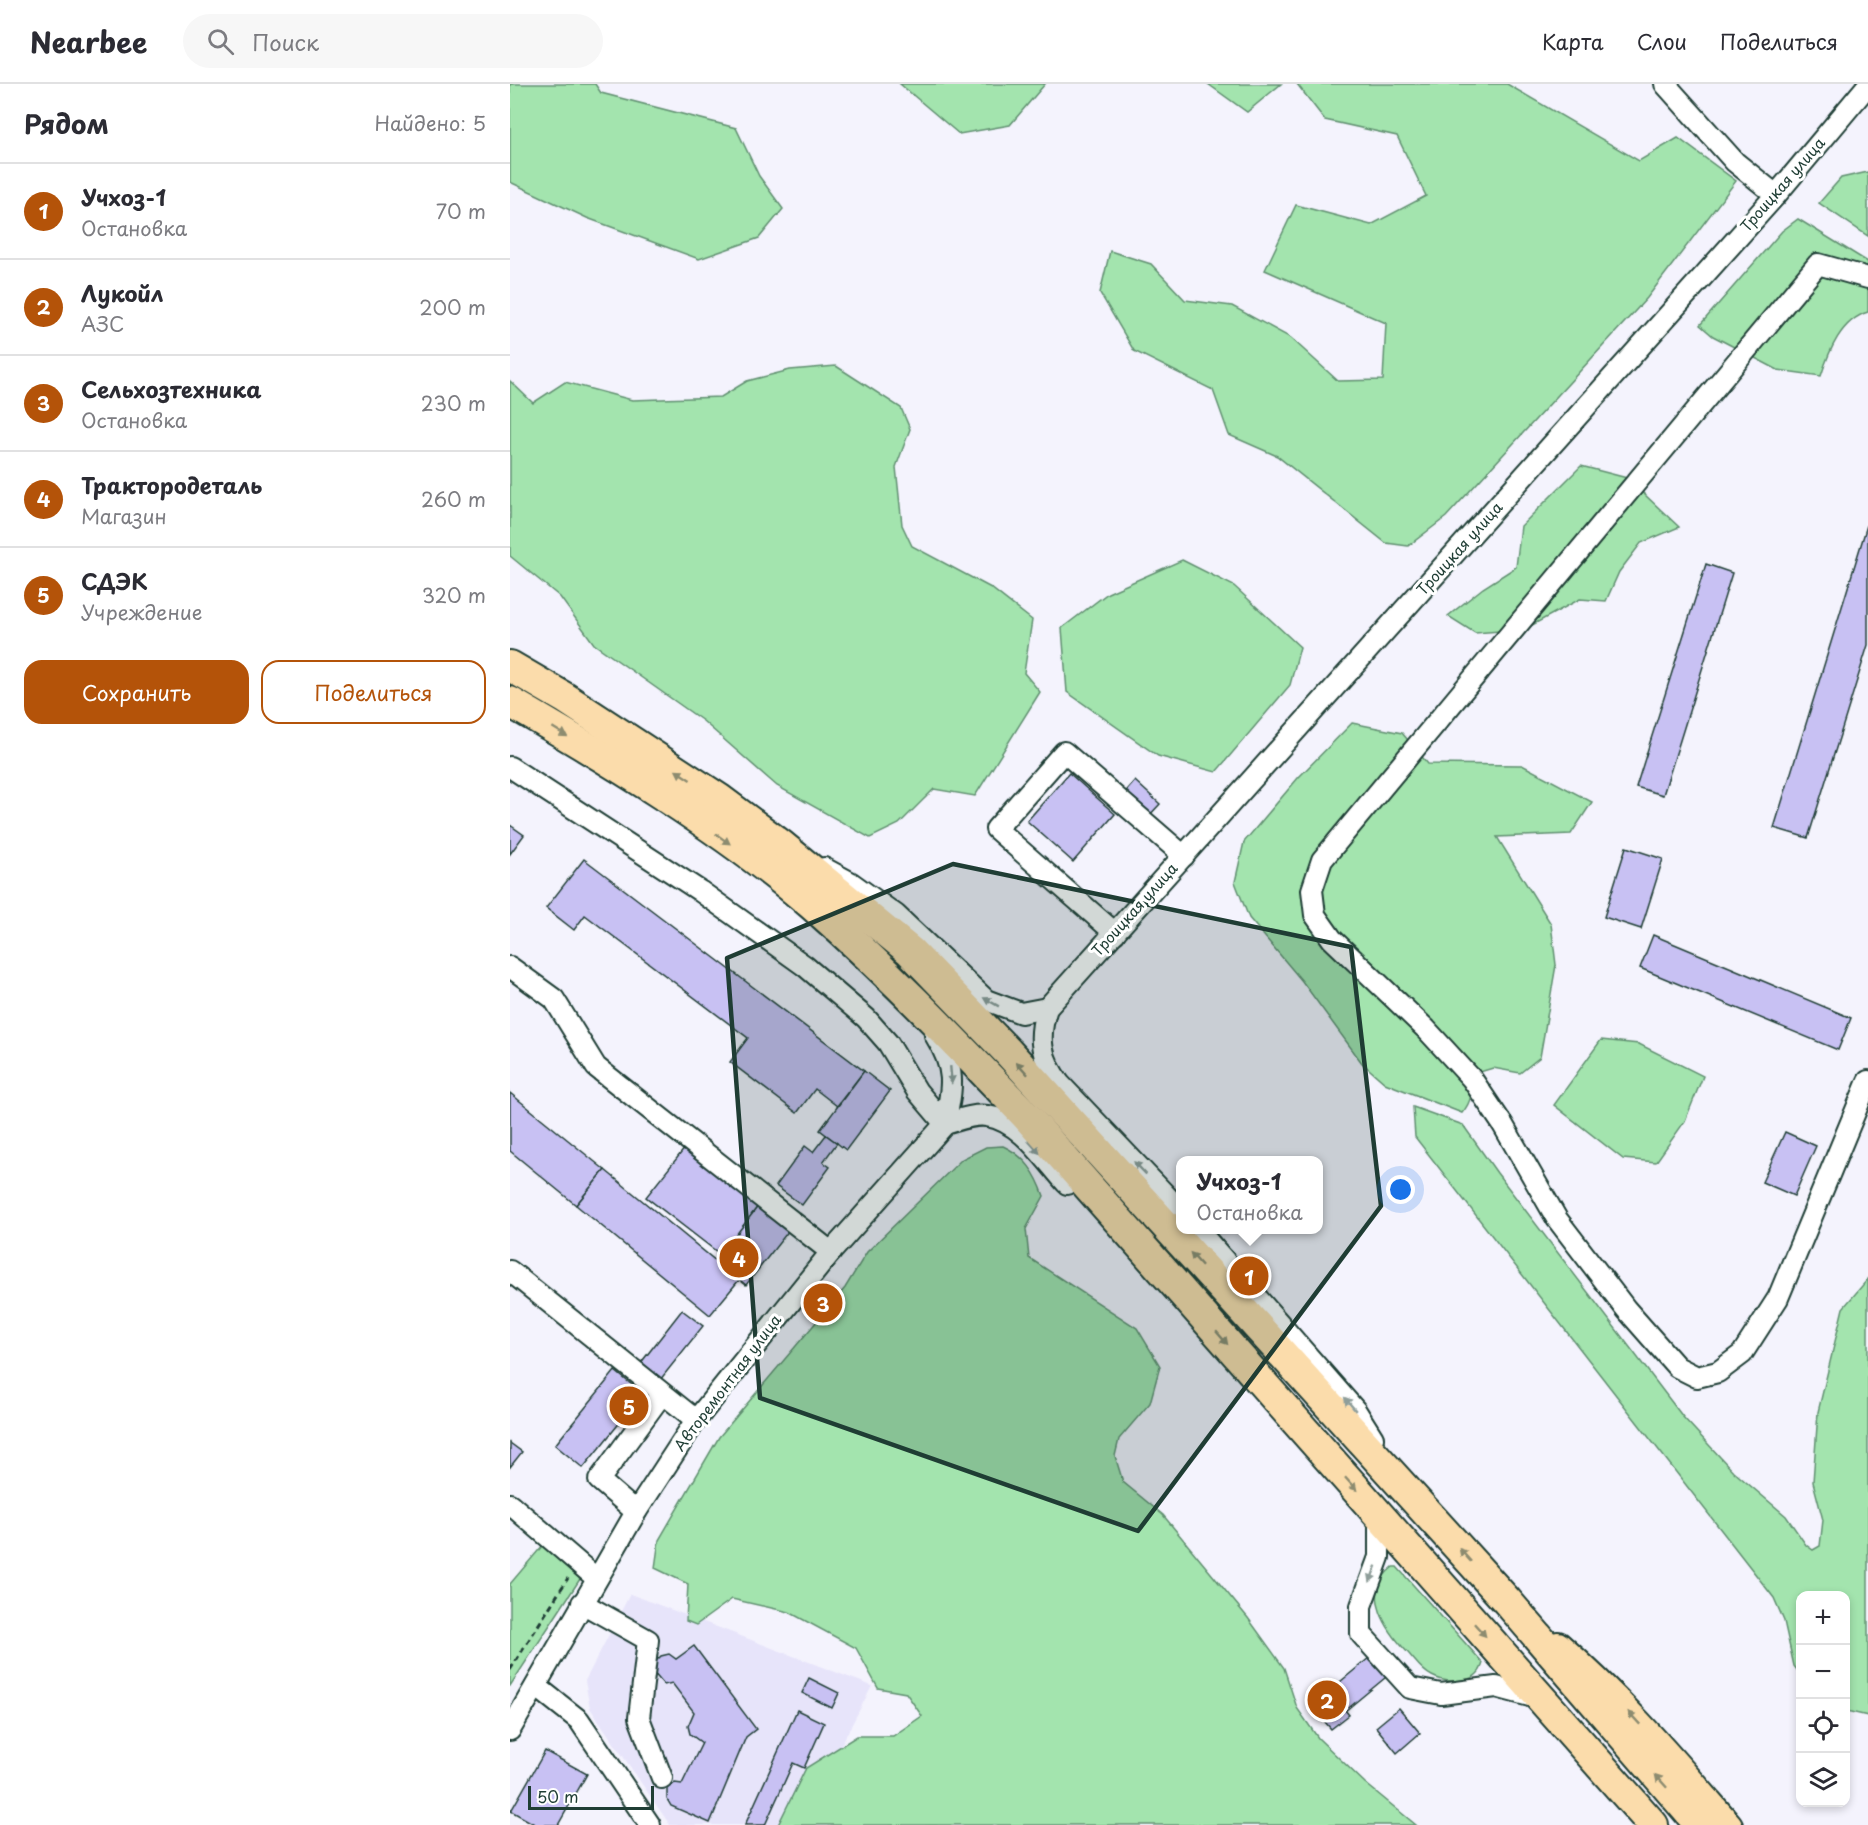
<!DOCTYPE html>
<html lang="ru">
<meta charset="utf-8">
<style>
body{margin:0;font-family:"Playpen Sans",sans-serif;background:#f7f7f7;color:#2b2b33}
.controls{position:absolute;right:18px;bottom:18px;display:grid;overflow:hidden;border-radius:12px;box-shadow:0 3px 9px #0003}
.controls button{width:54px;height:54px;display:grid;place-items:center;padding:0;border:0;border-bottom:2px solid #e1e1e2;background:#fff;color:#2b2b33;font:30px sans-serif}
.scale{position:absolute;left:18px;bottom:15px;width:126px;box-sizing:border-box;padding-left:6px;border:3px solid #1f3d34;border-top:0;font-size:16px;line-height:21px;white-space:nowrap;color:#1f3d34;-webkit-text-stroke:4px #fff;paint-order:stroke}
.you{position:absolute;left:891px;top:1106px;width:21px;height:21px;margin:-15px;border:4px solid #fff;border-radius:50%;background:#1a73e8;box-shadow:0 0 0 9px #1a73e833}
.badge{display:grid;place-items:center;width:39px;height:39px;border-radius:50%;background:#b45309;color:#fff;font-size:20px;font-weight:700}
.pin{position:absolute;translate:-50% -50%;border:3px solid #fff;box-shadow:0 2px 6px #0006}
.popup{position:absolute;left:666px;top:1072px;width:147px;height:78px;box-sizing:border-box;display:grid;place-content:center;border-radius:12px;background:#fff;filter:drop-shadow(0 2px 4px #0005);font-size:20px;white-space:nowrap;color:#7c7c81}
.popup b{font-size:22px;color:#2b2b33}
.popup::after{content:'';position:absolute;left:50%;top:100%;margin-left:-12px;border:12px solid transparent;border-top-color:#fff}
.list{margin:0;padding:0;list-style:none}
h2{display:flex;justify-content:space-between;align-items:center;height:78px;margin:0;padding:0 24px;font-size:26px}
h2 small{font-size:20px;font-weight:400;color:#7c7c81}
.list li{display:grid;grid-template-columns:39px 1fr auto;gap:18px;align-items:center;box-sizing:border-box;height:96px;padding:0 24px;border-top:2px solid #e1e1e2}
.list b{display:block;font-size:22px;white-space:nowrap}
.list p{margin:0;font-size:20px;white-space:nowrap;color:#7c7c81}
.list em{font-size:20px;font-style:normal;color:#7c7c81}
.actions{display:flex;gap:12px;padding:18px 24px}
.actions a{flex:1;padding:14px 0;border:2px solid #b45309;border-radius:18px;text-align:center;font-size:21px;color:#b45309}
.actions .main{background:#b45309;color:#fff}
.icon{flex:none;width:33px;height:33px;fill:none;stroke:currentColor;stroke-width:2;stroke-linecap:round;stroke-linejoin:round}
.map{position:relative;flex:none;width:1358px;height:1741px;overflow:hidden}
header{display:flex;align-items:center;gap:36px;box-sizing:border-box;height:84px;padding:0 30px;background:#fff;border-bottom:2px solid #e1e1e2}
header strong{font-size:28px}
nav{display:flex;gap:33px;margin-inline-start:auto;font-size:21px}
.search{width:420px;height:54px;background:#f7f7f7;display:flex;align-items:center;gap:15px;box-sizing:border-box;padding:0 21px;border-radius:33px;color:#7c7c81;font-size:22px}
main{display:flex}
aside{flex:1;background:#fff}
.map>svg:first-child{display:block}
.built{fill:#e7e4fa}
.green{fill:#a3e4ae;stroke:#619071;stroke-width:1.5}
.building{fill:#c8c1f3;stroke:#1f3d34;stroke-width:1.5}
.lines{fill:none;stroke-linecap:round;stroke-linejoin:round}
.minor-casing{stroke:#1f3d34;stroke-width:24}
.major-casing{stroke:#1f3d34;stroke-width:30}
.highway-casing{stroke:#1f3d34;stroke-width:34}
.path{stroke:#1f3d34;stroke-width:3;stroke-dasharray:6 4.5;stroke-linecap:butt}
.minor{stroke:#fff;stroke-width:20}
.major{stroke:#fbdcab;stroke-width:26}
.highway{stroke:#fbdcab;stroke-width:30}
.oneway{fill:#8d8c70}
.oneway2{fill:#8f9e9a}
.marked{fill:#1f3d34;fill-opacity:0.2;stroke:#1f3d34;stroke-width:4.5;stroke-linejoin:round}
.labels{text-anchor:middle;stroke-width:6;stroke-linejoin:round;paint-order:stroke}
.street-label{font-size:15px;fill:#1f3d34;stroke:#fff}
</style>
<header>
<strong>Nearbee</strong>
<div class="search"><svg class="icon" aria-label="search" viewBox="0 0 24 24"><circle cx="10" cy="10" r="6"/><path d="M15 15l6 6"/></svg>Поиск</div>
<nav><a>Карта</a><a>Слои</a><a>Поделиться</a></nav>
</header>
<main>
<aside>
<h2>Рядом<small>Найдено: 5</small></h2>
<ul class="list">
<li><span class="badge">1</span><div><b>Учхоз-1</b><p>Остановка</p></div><em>70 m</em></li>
<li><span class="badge">2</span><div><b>Лукойл</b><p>АЗС</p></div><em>200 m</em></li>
<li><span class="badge">3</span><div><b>Сельхозтехника</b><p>Остановка</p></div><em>230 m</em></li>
<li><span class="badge">4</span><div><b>Трактородеталь</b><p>Магазин</p></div><em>260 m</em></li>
<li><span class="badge">5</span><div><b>СДЭК</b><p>Учреждение</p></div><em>320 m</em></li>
</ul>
<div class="actions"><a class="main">Сохранить</a><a>Поделиться</a></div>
</aside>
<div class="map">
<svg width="1358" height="1741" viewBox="0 0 1358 1741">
<rect width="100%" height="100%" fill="#f4f3fd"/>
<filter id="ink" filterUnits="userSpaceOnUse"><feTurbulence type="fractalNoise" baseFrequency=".0167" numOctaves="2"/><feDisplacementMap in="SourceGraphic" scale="12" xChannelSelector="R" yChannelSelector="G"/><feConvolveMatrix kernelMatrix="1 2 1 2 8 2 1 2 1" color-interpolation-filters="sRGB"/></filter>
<g filter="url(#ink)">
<polygon class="built" points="120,1510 362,1602 289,1741 160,1741 80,1624 75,1597"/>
<g class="green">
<polygon points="0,0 85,0 91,9 226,44 249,92 273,125 249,154 189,175 77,134 0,98"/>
<polygon points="390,0 535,0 500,41 449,50"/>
<polygon points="698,0 771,0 737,28"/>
<polygon points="787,0 997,0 1129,77 1168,54 1226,97 1137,214 936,433 898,462 876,459 767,372 719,351 703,306 624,267 590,209 600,167 641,180 675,216 722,222 781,254 828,297 873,296 876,239 755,186 786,121 861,141 916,112 887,52 815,36"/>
<polygon points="1358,88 1358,152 1309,119 1331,94"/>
<path d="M1288,135L1358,178V228C1331,236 1319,267 1311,292L1268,286L1203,252L1190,241L1272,147Z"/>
<polygon points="326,282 391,324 400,345 386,383 392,441 402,462 481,504 522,536 514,589 530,608 465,712 424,705 389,740 360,754 267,702 193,637 84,560 50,513 0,472 0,297 23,319 55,298 122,316 211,313 237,297 280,286"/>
<polygon points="1071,382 1117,394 1169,443 1131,459 1109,488 1096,517 1070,515 1015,545 965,549 938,532 973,504 1006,483 1011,442"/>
<polygon points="672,476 724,502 790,563 780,601 706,688 648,672 557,608 552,544 598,509"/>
<path d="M842,639L892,649L918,680L1012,681L1082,718L1061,750L987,753L1041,840L1046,881L1030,973L1010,989L983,984L963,990C963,1004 962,1018 952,1029L875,999L852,979L792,897L739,834L725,798L734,758L788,694Z"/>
<polygon points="1091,956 1129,960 1193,992 1175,1037 1146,1078 1113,1075 1044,1021"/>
<polygon points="903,1023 953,1041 987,1089 1173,1333 1223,1387 1276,1432 1296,1461 1303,1466 1310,1462 1313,1436 1303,1398 1308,1328 1333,1224 1358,1195 1358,1632 1336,1627 1336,1512 1290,1512 1290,1590 1284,1582 1274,1537 1264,1514 905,1053"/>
<path d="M493,1062C515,1072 526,1089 534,1112L516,1145L519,1174L627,1244L650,1282L640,1319L609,1355L605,1372L613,1398L653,1431L738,1534L774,1584L787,1624L808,1654L855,1699L906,1741H268L296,1684L347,1652H383L412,1632L396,1609L368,1604L346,1564L279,1528L222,1515L186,1541L176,1537L178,1500L145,1484L149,1456L209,1353L335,1204L357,1168L452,1075L476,1063Z"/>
<polygon points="33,1461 70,1495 0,1602 0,1500"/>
<path d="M883,1483H887L973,1579C970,1589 965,1594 954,1596C943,1598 933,1598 922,1592C913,1588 906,1578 899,1570C878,1548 849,1509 883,1483Z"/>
</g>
<g class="building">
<polygon points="1358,438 1358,561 1298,754 1264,744"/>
<polygon points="1196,480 1222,489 1153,711 1126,703"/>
<polygon points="559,689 605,730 563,778 517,737"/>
<polygon points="625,697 650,720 637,734 612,712"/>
<polygon points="0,741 14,751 0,770"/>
<polygon points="1116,763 1153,775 1131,845 1094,833"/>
<polygon points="74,775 354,987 327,1022 305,1005 287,1029 220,978 238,954 75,831 64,846 36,824"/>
<polygon points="1143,851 1341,934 1328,966 1130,884"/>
<polygon points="354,987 380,1007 336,1066 310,1046"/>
<polygon points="0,1009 95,1086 66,1121 0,1067"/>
<polygon points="1275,1048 1306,1062 1284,1112 1252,1098"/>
<polygon points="316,1051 327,1059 313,1078 320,1083 292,1121 266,1102 295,1062 303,1068"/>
<polygon points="175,1064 249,1121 211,1171 136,1113"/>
<polygon points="95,1086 229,1196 200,1231 66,1121"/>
<polygon points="249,1121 280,1145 236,1201 206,1177"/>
<polygon points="172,1226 193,1242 150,1296 130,1280"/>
<polygon points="105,1287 133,1310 73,1384 45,1361"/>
<polygon points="0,1359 12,1368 0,1383"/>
<polygon points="184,1562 246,1645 236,1653 200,1739 161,1722 157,1715 157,1705 165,1699 172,1700 192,1659 180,1650 178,1642 184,1628 162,1599 154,1601 143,1588 145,1578 151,1572 159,1570 166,1575"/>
<polygon points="865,1569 881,1589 835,1627 819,1607"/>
<polygon points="299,1594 329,1609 322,1624 292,1609"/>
<polygon points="817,1604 839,1631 821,1645 799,1619"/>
<polygon points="889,1624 910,1649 887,1669 866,1643"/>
<polygon points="287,1626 314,1639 294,1684 283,1679 255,1741 235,1741"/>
<polygon points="35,1667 77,1690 48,1741 26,1741 1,1727"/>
</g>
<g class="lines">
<defs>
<g id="minor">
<polyline points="1155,0 1225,78 1266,111"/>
<polyline points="1358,194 1308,180 812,776 802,806 805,831 822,855 916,945 962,995 993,1041 1047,1135 1116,1225 1167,1283 1187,1293 1208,1288 1232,1270 1268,1214 1358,997"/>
<polyline points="0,683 190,807 295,882 356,934 378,959 407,1007 435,1040"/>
<polyline points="314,784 340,798 386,831 476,916 511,929 537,924"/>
<polyline points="605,849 486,745 554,668 674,772"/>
<polyline points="0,883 44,915 86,983 321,1168"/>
<path d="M425,951C446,985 443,1001 435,1040"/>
<path d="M435,1040C449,1036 463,1030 477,1032C511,1037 535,1076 557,1100"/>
<path d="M670,1126L550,1000C531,975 527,955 537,924L1266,111L1358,1"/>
<polyline points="688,1146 846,1327 863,1354"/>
<polyline points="0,1187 186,1336"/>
<polyline points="0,1420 86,1494"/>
<polyline points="126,1428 89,1396 152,1310"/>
<polyline points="869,1432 869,1473 851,1522 851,1550 900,1604 931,1610 986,1603 1031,1615"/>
<polyline points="72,1519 138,1556 129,1634 152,1694"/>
<polyline points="26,1602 69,1636 140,1741"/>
<polyline points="0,1646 126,1428 186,1336 321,1168 435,1040"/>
</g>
<path id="major" d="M1048,1561C1111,1615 1164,1678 1219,1741"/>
<g id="highway">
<polyline points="0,582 55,614 209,715 271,761 400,867 498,968 997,1517 1190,1741"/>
<path d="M0,618C100,676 214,745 301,820C378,887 448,961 518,1034L1143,1741"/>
</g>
</defs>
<use href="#minor" class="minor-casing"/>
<use href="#major" class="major-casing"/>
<use href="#highway" class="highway-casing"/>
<polyline class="path" points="0,1586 58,1494"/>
<use href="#minor" class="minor"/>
<use href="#major" class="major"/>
<use href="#highway" class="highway"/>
</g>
<defs><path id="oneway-solid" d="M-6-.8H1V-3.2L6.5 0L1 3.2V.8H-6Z" transform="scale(1.5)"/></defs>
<g class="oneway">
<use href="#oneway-solid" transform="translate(50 648) rotate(32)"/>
<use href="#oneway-solid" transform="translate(173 691) rotate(-147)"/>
<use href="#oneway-solid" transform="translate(213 755) rotate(35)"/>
<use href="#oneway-solid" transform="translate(512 984) rotate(-132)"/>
<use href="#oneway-solid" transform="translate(686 1175) rotate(-132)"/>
<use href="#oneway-solid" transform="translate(712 1254) rotate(49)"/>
<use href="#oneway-solid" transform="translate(841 1400) rotate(48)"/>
<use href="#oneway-solid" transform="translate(955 1471) rotate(-132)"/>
<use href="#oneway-solid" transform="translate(970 1546) rotate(48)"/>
<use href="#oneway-solid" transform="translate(1124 1634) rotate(-133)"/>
<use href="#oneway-solid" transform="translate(1151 1697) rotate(-132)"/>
</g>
<g class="oneway2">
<use href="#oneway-solid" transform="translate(481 918) rotate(-151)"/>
<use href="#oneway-solid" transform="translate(441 991) rotate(85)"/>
<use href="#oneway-solid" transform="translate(524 1063) rotate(48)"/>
<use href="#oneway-solid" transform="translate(630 1084) rotate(-134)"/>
<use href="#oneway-solid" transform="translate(840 1320) rotate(-130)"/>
<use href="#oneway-solid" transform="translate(863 1490) rotate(111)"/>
</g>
</g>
<path class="marked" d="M443,780L841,863L871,1122L628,1447L250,1314L217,874Z"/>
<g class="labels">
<g class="street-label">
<text transform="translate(1273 101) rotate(-49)" y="5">Троицкая улица</text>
<text transform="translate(950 465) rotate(-48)" y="5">Троицкая улица</text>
<text transform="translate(625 826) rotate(-48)" y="5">Троицкая улица</text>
<text transform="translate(218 1299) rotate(-53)" y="5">Авторемонтная улица</text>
</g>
</g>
</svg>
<div class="controls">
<button>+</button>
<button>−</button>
<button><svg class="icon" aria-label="locate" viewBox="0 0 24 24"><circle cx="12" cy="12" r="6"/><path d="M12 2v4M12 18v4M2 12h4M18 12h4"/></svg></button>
<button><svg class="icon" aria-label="layers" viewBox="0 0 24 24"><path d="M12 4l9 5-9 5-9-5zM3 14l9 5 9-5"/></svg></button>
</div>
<div class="scale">50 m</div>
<div class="you"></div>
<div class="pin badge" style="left:739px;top:1192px">1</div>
<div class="popup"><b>Учхоз-1</b>Остановка</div>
<div class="pin badge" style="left:817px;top:1616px">2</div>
<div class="pin badge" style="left:313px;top:1219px">3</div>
<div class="pin badge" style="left:229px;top:1174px">4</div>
<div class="pin badge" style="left:119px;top:1322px">5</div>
</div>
</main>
